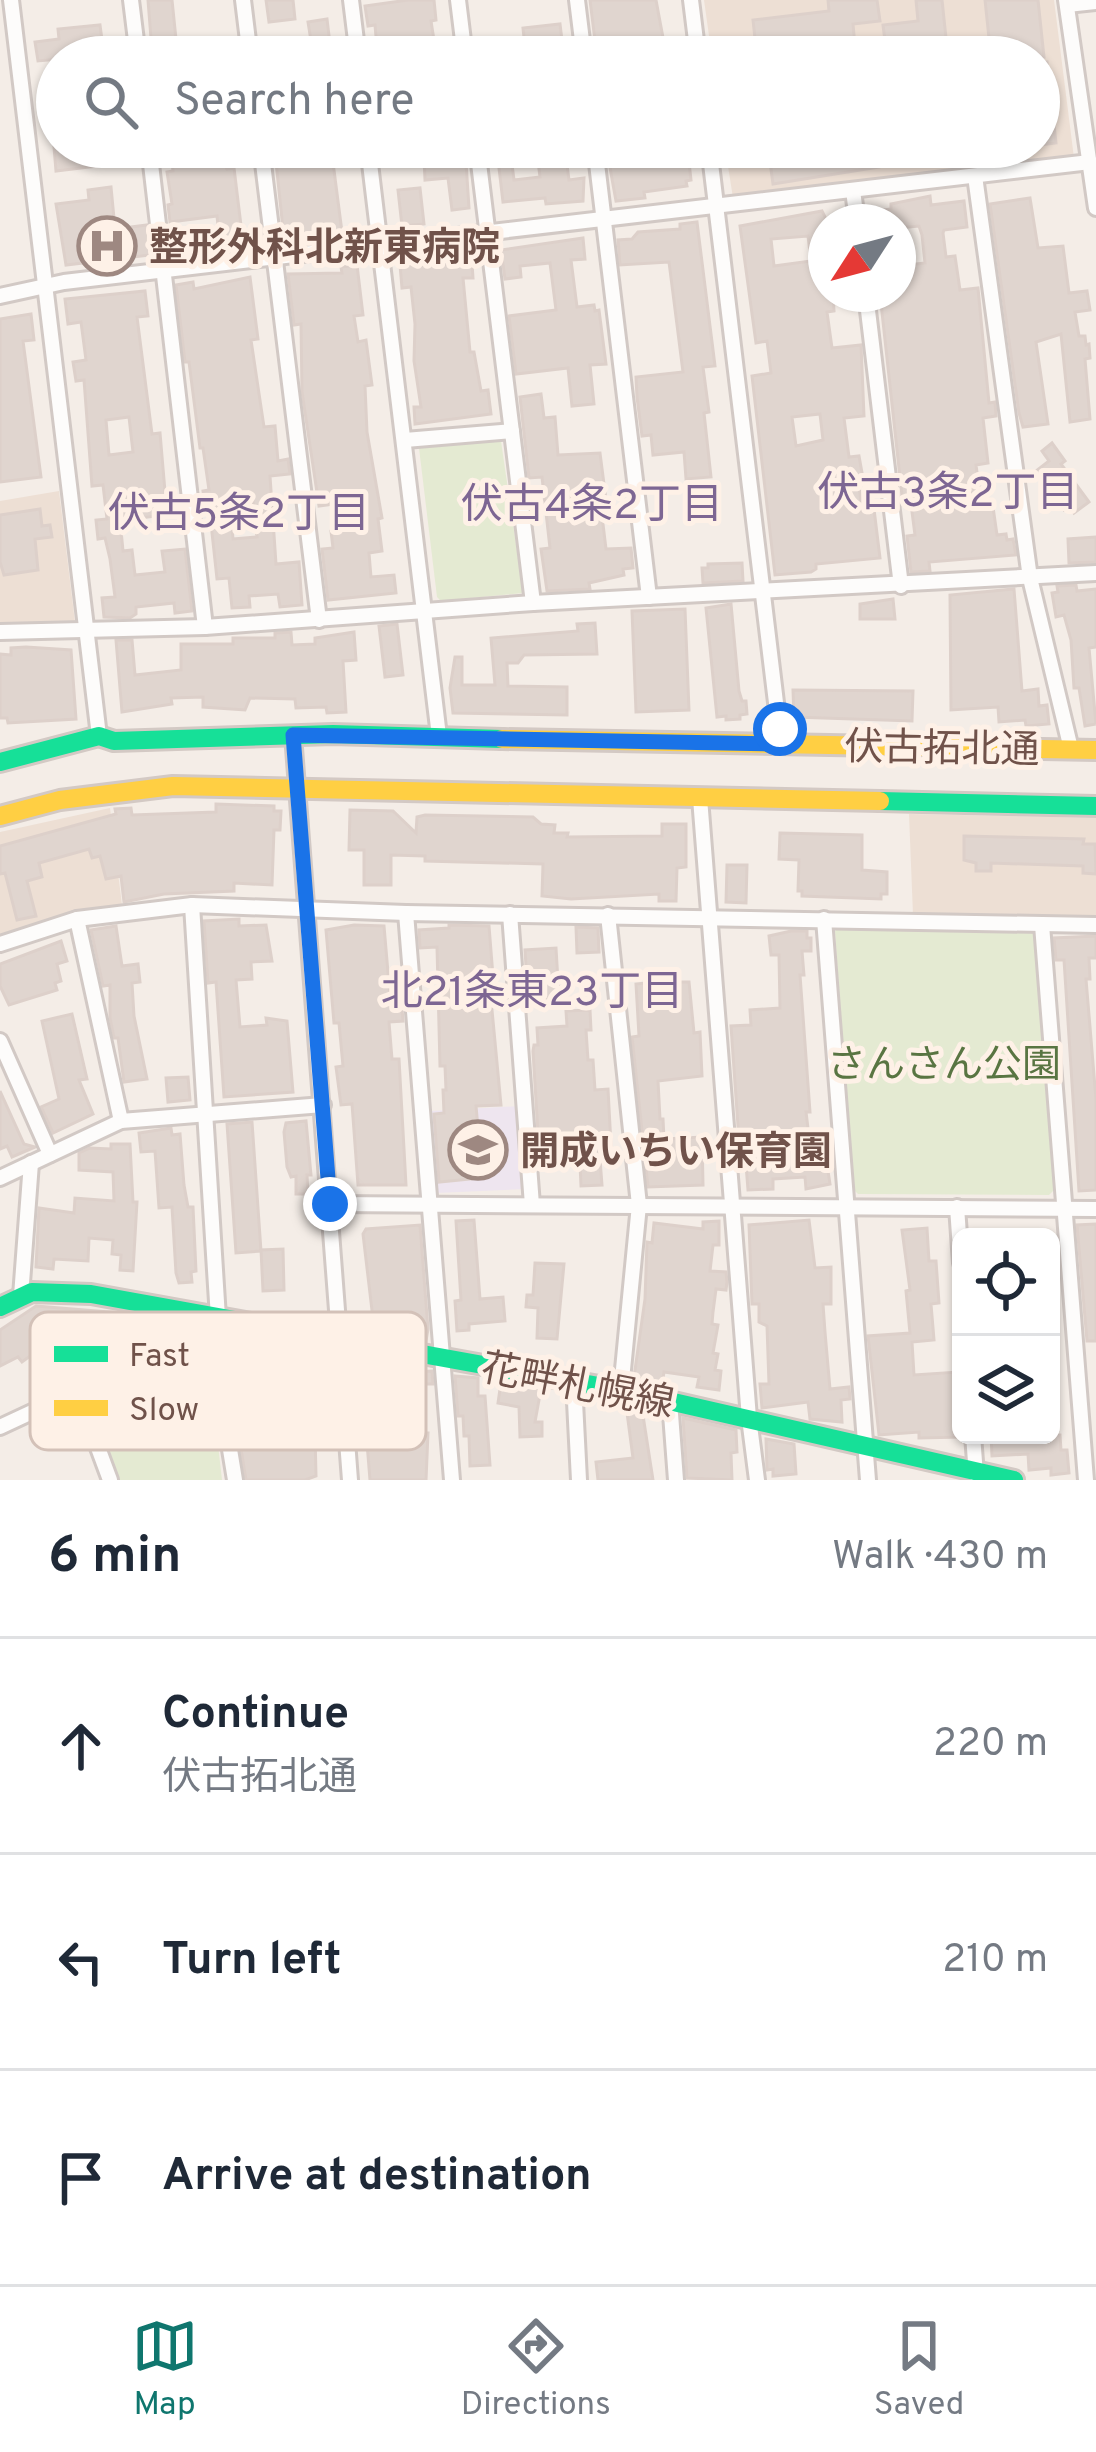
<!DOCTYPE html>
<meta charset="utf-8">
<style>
body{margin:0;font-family:Overpass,"Noto Sans JP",sans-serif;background:#f6f6f7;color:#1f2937}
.controls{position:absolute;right:36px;bottom:36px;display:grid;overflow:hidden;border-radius:18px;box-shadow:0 3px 9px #0004}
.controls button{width:108px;height:108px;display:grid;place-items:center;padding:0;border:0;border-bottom:3px solid #e0e1e3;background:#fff;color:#1f2937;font:60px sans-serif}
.compass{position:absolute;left:808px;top:204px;width:108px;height:108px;border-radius:50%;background:#fff;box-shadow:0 3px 9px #0004;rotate:234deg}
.stop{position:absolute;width:36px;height:36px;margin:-27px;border:9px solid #1a73e8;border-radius:50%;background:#fff}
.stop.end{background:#1a73e8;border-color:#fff;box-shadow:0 3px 12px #0008}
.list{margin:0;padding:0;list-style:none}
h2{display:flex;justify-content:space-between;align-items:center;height:156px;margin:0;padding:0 48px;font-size:51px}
h2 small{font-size:39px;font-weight:400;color:#747a83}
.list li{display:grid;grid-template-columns:78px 1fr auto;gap:36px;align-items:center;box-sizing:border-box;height:216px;padding:0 48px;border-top:3px solid #e0e1e3}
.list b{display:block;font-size:45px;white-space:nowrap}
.list p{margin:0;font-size:39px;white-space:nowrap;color:#747a83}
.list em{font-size:39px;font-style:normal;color:#747a83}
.icon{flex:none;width:66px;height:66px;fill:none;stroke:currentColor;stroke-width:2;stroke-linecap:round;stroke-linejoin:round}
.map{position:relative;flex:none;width:1096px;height:1480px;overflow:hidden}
.search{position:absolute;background:#fff;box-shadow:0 3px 9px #0004;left:36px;right:36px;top:36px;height:132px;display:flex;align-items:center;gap:30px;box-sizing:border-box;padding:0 42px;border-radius:66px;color:#747a83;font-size:45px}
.sheet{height:804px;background:#fff}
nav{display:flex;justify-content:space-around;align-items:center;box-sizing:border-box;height:168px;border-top:3px solid #e0e1e3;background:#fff;font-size:33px;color:#747a83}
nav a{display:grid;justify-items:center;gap:6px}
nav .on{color:#0f766e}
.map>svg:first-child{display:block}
.residential{fill:#eddfd4}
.education{fill:#eee5ef}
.green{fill:#e4ead2}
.building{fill:#e0d5cf;stroke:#ddd0ca;stroke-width:3;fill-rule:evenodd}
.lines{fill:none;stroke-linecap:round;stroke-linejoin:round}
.street-casing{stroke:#d2c9c5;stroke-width:20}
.fast-casing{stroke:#d3c9c4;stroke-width:24}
.slow-casing{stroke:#d3c9c4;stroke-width:24}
.street{stroke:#fdfcfb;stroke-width:14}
.fast{stroke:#16e098;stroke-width:18}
.slow{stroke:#ffcf43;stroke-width:18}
.route{stroke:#1a73e8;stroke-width:15}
.labels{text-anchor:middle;stroke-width:10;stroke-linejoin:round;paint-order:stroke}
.poi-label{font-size:39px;font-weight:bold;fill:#70524a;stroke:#fef1e7;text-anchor:start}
.street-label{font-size:39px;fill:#70524a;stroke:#fef1e7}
.park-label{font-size:39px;fill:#597542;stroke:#fef1e7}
.neighbourhood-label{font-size:42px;fill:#7d6693;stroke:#fef1e7}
.key{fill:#fef1e7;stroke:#d3c1b8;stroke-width:3}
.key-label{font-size:33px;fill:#70524a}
</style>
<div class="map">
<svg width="1096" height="1480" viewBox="0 0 1096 1480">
<rect width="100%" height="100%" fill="#f4ede7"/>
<g class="residential">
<polygon points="704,0 1054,0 1074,158 733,198 725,147 1039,147 1039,57 712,57"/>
<polygon points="59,491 75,622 0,624 0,501"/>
<polygon points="110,808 122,905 43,923 0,938 0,832"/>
<polygon points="909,814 1096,818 1096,919 913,915"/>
</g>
<polygon class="education" points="520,1106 525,1189 436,1193 430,1111"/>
<g class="green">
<polygon points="501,441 523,593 441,601 437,597 419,448 423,445"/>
<polygon points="840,927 1030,930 1035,937 1054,1190 1049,1195 858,1194 853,1189 835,931"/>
<polygon points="100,1404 211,1421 216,1427 222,1480 120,1480 95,1412"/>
</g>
<g class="building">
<polygon points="148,0 172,0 177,49 152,51"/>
<polygon points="266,0 293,0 295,19 269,22"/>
<polygon points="408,0 434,0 436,20 431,21 436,53 391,57 390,46 377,48 375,25 368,26 365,6"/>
<polygon points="590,0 656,0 664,43 680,41 682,57 597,57"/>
<polygon points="828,0 877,0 880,21 853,24 856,57 757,57 753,20 829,11"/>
<polygon points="916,0 942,0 948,57 887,57 883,25 918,21"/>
<polygon points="985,0 1038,0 1044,57 991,57"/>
<polygon points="327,19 330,44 312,47 308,22"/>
<polygon points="560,24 564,57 526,57 523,28"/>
<polygon points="100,25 104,55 38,61 35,42 59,39 58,29"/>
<polygon points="1047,62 1056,143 1039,145 1039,63"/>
<polygon points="54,147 120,147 122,163 56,171"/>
<polygon points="170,147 188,147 189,155 220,152 227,169 234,168 243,242 220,244 217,216 170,222 168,205 172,204 167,172 173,171"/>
<polygon points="331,147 342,232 309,241 308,236 284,239 275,152"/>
<polygon points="450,147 465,147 469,208 452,210 448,178 425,180 424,157 450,154"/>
<polygon points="641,147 676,147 678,163 689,162 691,180 686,181 687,186 644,192 645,198 616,201 607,151"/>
<polygon points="768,147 828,147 829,156 877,151 879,167 773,184"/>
<polygon points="510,149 514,180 540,177 538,161 566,157 569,180 584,178 583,201 546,204 545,198 503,202 497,151"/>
<polygon points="111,187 115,229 147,225 150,255 66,265 56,204 89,200 88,190"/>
<polygon points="420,188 424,224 402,226 398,190"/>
<polygon points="930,196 931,205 964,201 967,227 944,230 943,233 946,257 955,256 960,290 978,288 989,403 995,402 996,416 983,418 988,463 976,465 982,509 993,507 997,535 1006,534 1007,540 1013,539 1016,555 929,562 930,571 911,572 907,536 915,535 911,504 903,505 880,294 898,294 898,266 925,263 922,235 919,226 898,228 898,222 868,222 867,212 891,209 891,204"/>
<polygon points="1030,198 1038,248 1063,246 1069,293 1087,291 1090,310 1075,312 1079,336 1085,336 1086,345 1089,344 1090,358 1085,359 1090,419 1070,422 1061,334 1036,342 1048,424 1023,427 1019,413 990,204"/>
<path d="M822,211L826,219V294H833L834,311L827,312L832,348L861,345L864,416L844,418L849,457L859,456L864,484L859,485L862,511L874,509L880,558L816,564V569L811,572L775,575L752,376L771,373L767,341L756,343L740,226ZM808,236L811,261L774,266L771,239ZM820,414L823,440L796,446L792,417Z"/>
<polygon points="697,222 715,366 703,367 709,412 704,413 711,477 686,479 684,452 653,455 651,435 642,436 637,397 636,377 683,372 669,262 620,265 618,240 632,239 638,232 680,229 680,224"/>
<polygon points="583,238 585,259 571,260 577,307 594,305 595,311 599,310 606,364 590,365 594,404 572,406 568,368 516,374 509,316 556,310 550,263 520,266 521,277 505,279 501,250"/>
<polygon points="466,256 466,263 472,263 473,278 463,278 470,352 474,352 481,391 488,390 491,414 415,424 414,407 421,407 414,361 415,324 411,287 402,288 400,265 453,264 453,257"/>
<polygon points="357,265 363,315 354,316 358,342 366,340 372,385 365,386 367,432 382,518 378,519 382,551 369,553 371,577 394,575 396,593 328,600 322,549 333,548 331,531 359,528 356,501 319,506 302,392 301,324 294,325 288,274 342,273 341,267"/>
<path d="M250,277L258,339L251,340L264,427L275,426L278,461L288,459L290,474L270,476L276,564L299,562L302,605L280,607L278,594L249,596L250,607L232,608L229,578L217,579L209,505L205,506L203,491L209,490L203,448H200L189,362H185L176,285L193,282L194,289ZM253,501L257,537L233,539L230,503Z"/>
<path d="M145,291L148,316L137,317L152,434L160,433L167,515L120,520L123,551L132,550L135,575L165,572L162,551L185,549L192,611L175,613L174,603L136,607V614L130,618L104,617L102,598L115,597L110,559L105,538L98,539L96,520L107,519L103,485L92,486L84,380L76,381L73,362L86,360L81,322L68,324L65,299ZM129,417L133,452L109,455L106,420Z"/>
<polygon points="31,314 34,340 23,341 41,477 0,482 0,319"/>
<polygon points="541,394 544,418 555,417 558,455 600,453 608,515 602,516 606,549 631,548 633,568 623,569 624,575 589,583 590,589 547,591 541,549 550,548 542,477 529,478 520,397"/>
<polygon points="1052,443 1065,461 1061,464 1089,502 1074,513 1070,506 1064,510 1036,471 1049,461 1042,451"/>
<polygon points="40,509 42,526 50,525 52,537 35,539 38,570 4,575 0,562 0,515"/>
<polygon points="1096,537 1096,562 1069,563 1068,539"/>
<polygon points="742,563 743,581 703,583 702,568 708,568 708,564"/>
<polygon points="1076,585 1077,591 1096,589 1096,647 1089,648 1096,724 1085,726 1079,688 1074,688 1071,640 1064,615 1056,617 1052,593 1058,592 1057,586"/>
<polygon points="1014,589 1022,691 1038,689 1039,706 1047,705 1049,724 1026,726 1025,720 999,722 998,707 951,710 950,595"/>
<polygon points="893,599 895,619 860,619 860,604"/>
<polygon points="731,604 739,691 742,701 746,701 747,714 740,715 740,719 726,720 726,716 717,717 706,608"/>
<polygon points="685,609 689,710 636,712 632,611"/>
<polygon points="595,623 597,654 524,655 518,663 507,663 508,686 567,687 567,715 453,713 450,688 455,657 462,657 462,685 495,685 491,638 578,631 577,624"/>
<polygon points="397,624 403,675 385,677 379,626"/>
<polygon points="291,632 292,645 315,644 315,638 354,632 356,660 343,661 346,712 327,713 326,707 296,708 295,699 250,698 245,710 203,707 203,697 171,698 172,704 122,712 116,640 132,640 135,675 181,670 181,644 233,644 233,638 275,638 275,633"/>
<polygon points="26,647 71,650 76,719 8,723 7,718 0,718 0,654 11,655 11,648"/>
<polygon points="793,690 913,691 912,721 794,717"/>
<polygon points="216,804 274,806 274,811 281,811 280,830 274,830 272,885 234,883 234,891 164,894 124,902 121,876 106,879 100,856 92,858 89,849 39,863 42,877 27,881 36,916 17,920 5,873 0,874 0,846 116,814 115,809 131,808 132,815 216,812"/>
<polygon points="350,810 393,811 416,833 417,817 425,815 533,817 541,824 555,825 554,833 568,833 567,837 662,836 662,824 686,824 686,867 677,868 676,901 659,901 659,894 571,899 542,896 543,864 425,861 425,856 391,855 391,885 364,885 364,850 349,850"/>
<polygon points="780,833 862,835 862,870 887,872 887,894 881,894 881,899 802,896 802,891 798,891 799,860 779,859"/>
<polygon points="964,836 1084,839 1083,844 1095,844 1096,874 1083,873 1083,866 991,863 991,871 976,871 976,863 964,860"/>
<polygon points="727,865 747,865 746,903 726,902"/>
<polygon points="239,919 239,926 266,925 272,961 251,962 252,979 236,980 240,1027 267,1025 266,1018 287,1021 293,1092 224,1097 216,982 208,983 204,921"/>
<polygon points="354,925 384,926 390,996 401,995 403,1021 389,1022 392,1059 399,1059 406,1185 358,1185 352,1104 341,1105 336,1067 343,1066 339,1023 334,1023 326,930"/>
<polygon points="449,925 489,926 494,989 490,989 501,1105 476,1106 478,1128 473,1129 476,1168 471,1169 471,1179 439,1182 434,1114 444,1113 443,1090 446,1090 445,1066 440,1066 437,947 420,948 419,930 449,928"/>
<polygon points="116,926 122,966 138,964 140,982 132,983 134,1016 147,1079 124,1082 118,1038 114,1038 110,1018 110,985 103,986 91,930"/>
<polygon points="576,927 598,928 599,952 577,953"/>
<polygon points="791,931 807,931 807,938 811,938 811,951 802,951 804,975 800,975 810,1112 806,1112 811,1153 821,1152 822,1158 826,1158 830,1184 806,1189 805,1177 773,1179 773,1189 748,1190 744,1139 739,1140 731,1026 751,1025 750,1010 780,1008 779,955 771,955 769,936"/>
<polygon points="1096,936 1096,958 1089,958 1090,979 1086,979 1096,1099 1096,1190 1079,1191 1064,960 1056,960 1054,938"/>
<polygon points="61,941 67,961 57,964 61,981 55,983 57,990 9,1005 0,986 0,964"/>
<polygon points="556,948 559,998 528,1000 525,950"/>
<polygon points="655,982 689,982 694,1033 700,1032 702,1076 658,1081 660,1119 663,1119 664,1139 702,1137 703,1185 648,1187 632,1037 639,1036 636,984"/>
<polygon points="590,1010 591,1030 586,1030 588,1060 593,1060 595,1090 608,1089 611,1145 599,1146 602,1185 581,1186 580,1164 574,1164 573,1150 539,1150 533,1051 534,1045 538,1045 537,1028 567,1026 566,1011"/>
<polygon points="72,1014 87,1079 79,1080 93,1114 53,1133 41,1107 59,1099 42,1021"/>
<polygon points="188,1077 190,1100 168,1102 166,1078"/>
<polygon points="0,1091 24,1144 35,1147 12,1157 7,1146 0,1149"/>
<polygon points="306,1121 311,1175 307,1175 308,1194 296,1194 296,1176 291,1177 287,1167 284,1132 286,1123"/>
<polygon points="252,1122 261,1251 236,1253 227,1124"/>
<polygon points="171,1128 172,1135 180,1134 184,1185 188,1207 193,1207 196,1271 191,1272 192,1282 179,1283 176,1273 172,1207 159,1208 155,1151 141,1152 139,1133"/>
<polygon points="111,1144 130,1144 133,1202 137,1202 133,1271 120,1270 121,1255 112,1254 113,1240 89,1238 88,1261 54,1259 53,1269 36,1267 39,1208 74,1213 75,1198 114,1201 113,1172 79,1170 79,1153 90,1148 111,1149"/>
<polygon points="474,1220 480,1299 503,1297 505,1321 469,1324 469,1330 457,1331 455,1301 461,1300 456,1221"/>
<polygon points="809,1220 815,1268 831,1267 831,1304 823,1304 825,1332 830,1389 849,1387 850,1399 841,1400 842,1422 810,1419 808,1402 762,1408 760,1384 769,1384 767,1326 759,1322 759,1304 752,1304 749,1225"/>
<polygon points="719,1221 719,1245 713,1245 710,1271 726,1272 727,1282 726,1290 716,1289 713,1312 712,1324 718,1325 713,1353 718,1354 715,1370 721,1371 719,1390 697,1387 699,1377 664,1372 662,1384 634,1377 645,1299 647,1242 652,1243 654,1223 703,1229 703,1222"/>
<polygon points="1096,1224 1096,1341 1087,1341 1077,1225"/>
<polygon points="420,1225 428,1329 426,1341 414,1339 418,1320 411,1320 411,1316 373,1319 363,1234 366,1229"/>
<polygon points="927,1228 929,1261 936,1261 939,1303 931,1304 934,1340 912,1342 914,1375 958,1372 962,1437 919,1438 919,1432 879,1435 868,1336 910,1333 906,1291 910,1290 902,1230"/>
<polygon points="283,1249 284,1290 263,1291 261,1250"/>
<polygon points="535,1263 564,1264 557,1339 537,1338 538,1308 526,1307 527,1295 533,1295"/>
<polygon points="36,1306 120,1313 123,1383 102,1383 102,1378 64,1378 63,1325 33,1331 41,1348 22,1362 18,1357 0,1366 0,1330"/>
<polygon points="230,1333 313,1348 316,1476 305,1480 246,1480 235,1412"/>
<polygon points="361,1360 383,1361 384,1373 432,1371 433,1384 422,1384 422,1398 402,1399 401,1390 375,1392 377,1410 365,1411"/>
<polygon points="455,1376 478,1378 478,1396 485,1396 490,1465 470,1466 469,1436 464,1436 463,1416 458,1416"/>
<polygon points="501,1382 541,1389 535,1422 542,1422 542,1436 520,1437 519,1407 498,1403"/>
<polygon points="626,1405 642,1409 653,1480 598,1480 596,1462 633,1458"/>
<polygon points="683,1418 736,1430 737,1452 731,1453 732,1480 687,1478"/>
<polygon points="405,1427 418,1427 418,1433 428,1433 426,1480 370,1480 367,1443 405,1441"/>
<polygon points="991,1435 1060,1435 1061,1450 1067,1450 1069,1473 1051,1475 1051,1468 1029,1470 1028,1454 992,1456"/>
<polygon points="766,1439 794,1444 796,1474 773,1476 773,1469 767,1470"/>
</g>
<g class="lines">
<defs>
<g id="street">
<polyline points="11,0 99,736"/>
<polyline points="131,0 138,57"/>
<polyline points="243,0 250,57"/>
<polyline points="351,0 358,57"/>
<polyline points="458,0 465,57"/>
<polyline points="577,0 584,57"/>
<polyline points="691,0 698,57"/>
<polyline points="1066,0 1096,208"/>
<polyline points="1067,5 1096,2"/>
<polyline points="149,147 205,627"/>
<polyline points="261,147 319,620"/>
<polyline points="368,147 439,736"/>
<polyline points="477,147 533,603"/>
<polyline points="595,147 649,597"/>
<polyline points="709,147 781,744"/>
<polyline points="975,176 1030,578 1071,749"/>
<polyline points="853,190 857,222"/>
<polyline points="866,294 901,586"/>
<polyline points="0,296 64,282 1090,162"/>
<polyline points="405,440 512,431"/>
<polyline points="0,632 205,627 533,603 1096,573"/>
<polyline points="293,735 350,1480"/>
<polyline points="700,798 749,1418 757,1480"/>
<polyline points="192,905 224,1413 235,1480"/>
<polyline points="406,913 452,1480"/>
<polyline points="510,914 532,1205"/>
<polyline points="608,915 639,1205 621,1390"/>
<polyline points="77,919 121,1121"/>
<polyline points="824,919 868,1480"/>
<polyline points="1042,925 1086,1480"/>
<polyline points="0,944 77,919 192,905 406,913 1096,925"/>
<polyline points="0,1041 50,1154"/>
<polyline points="0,1178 121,1121 323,1105"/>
<polyline points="330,1204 1096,1209"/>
<polyline points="957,1207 961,1263"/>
<polyline points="21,1296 31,1163"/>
<polyline points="574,1382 579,1480"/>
<polyline points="77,1391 110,1480"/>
<polyline points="670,1401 676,1480"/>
<polyline points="0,1427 77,1391 224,1413"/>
<polyline points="973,1435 976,1475"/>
</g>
<g id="fast">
<polyline points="0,762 99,736 114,741 333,734 502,739"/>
<polyline points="880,801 1096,806"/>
<polyline points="0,1307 32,1292 91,1294 621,1390 1014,1480"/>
</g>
<g id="slow">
<polyline points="502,739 1096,750"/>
<polyline points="0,816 60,800 173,786 880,801"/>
</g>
</defs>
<use href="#street" class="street-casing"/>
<use href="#fast" class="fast-casing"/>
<use href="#slow" class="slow-casing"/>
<use href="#street" class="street"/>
<use href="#fast" class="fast"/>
<use href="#slow" class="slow"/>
</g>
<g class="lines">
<polyline class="route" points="330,1204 293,735 782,744 780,729"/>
</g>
<defs>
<symbol id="hospital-ring" viewBox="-11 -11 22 22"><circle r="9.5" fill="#fef1e7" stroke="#9e8881" stroke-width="1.5"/><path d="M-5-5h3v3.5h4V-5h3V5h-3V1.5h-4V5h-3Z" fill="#9e8881"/></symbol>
<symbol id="school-ring" viewBox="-11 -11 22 22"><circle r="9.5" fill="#fef1e7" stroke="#9e8881" stroke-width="1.5"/><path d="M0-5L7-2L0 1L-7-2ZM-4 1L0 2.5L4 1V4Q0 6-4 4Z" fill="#9e8881"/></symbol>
</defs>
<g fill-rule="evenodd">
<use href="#hospital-ring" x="74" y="213" width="66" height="66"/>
<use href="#school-ring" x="445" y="1117" width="66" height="66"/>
</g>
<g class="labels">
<g class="poi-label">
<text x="149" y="260">整形外科北新東病院</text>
<text x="520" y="1164">開成いちい保育園</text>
</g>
<g class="street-label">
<text transform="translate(942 747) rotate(1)" y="14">伏古拓北通</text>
<text transform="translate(578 1384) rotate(11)" y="14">花畔札幌線</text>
</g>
<g class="park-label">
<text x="944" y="1077">さんさん公園</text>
</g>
<g class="neighbourhood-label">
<text x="948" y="506">伏古3条2丁目</text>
<text x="592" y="518">伏古4条2丁目</text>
<text x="239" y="527">伏古5条2丁目</text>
<text x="532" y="1005">北21条東23丁目</text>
</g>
</g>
<rect x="30" y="1312" width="396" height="138" rx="18" class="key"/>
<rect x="54" y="1346" width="54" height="16" fill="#16e098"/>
<rect x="54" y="1400" width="54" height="16" fill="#ffcf43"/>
<g class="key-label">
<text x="129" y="1366">Fast</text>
<text x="129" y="1420">Slow</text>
</g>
</svg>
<div class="controls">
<button><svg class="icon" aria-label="locate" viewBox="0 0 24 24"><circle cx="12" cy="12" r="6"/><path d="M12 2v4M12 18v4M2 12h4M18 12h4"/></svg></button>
<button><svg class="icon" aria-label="layers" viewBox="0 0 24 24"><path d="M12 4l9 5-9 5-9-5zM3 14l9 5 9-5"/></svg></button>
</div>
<svg class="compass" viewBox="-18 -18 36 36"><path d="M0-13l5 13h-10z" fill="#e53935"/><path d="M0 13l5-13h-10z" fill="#747a83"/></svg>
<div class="stop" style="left:780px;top:729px"></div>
<div class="stop end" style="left:330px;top:1204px"></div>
<div class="search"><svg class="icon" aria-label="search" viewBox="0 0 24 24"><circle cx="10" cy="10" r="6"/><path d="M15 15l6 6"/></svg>Search here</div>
</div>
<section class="sheet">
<h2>6 min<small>Walk · 430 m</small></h2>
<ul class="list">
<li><svg class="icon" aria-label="ahead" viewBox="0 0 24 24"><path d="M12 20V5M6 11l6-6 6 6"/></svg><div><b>Continue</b><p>伏古拓北通</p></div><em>220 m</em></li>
<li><svg class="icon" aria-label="left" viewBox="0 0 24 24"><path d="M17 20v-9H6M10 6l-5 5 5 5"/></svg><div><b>Turn left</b></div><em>210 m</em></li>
<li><svg class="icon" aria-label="arrive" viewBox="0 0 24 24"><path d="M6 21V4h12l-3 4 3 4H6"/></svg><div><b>Arrive at destination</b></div></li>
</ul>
</section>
<nav>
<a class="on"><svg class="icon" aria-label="map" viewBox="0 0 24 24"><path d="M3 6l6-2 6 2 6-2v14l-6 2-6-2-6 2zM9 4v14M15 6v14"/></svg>Map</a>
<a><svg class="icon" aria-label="directions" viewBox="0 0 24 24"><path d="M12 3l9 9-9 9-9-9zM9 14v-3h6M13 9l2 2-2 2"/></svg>Directions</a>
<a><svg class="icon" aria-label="saved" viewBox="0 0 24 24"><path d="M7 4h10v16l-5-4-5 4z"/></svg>Saved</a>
</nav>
